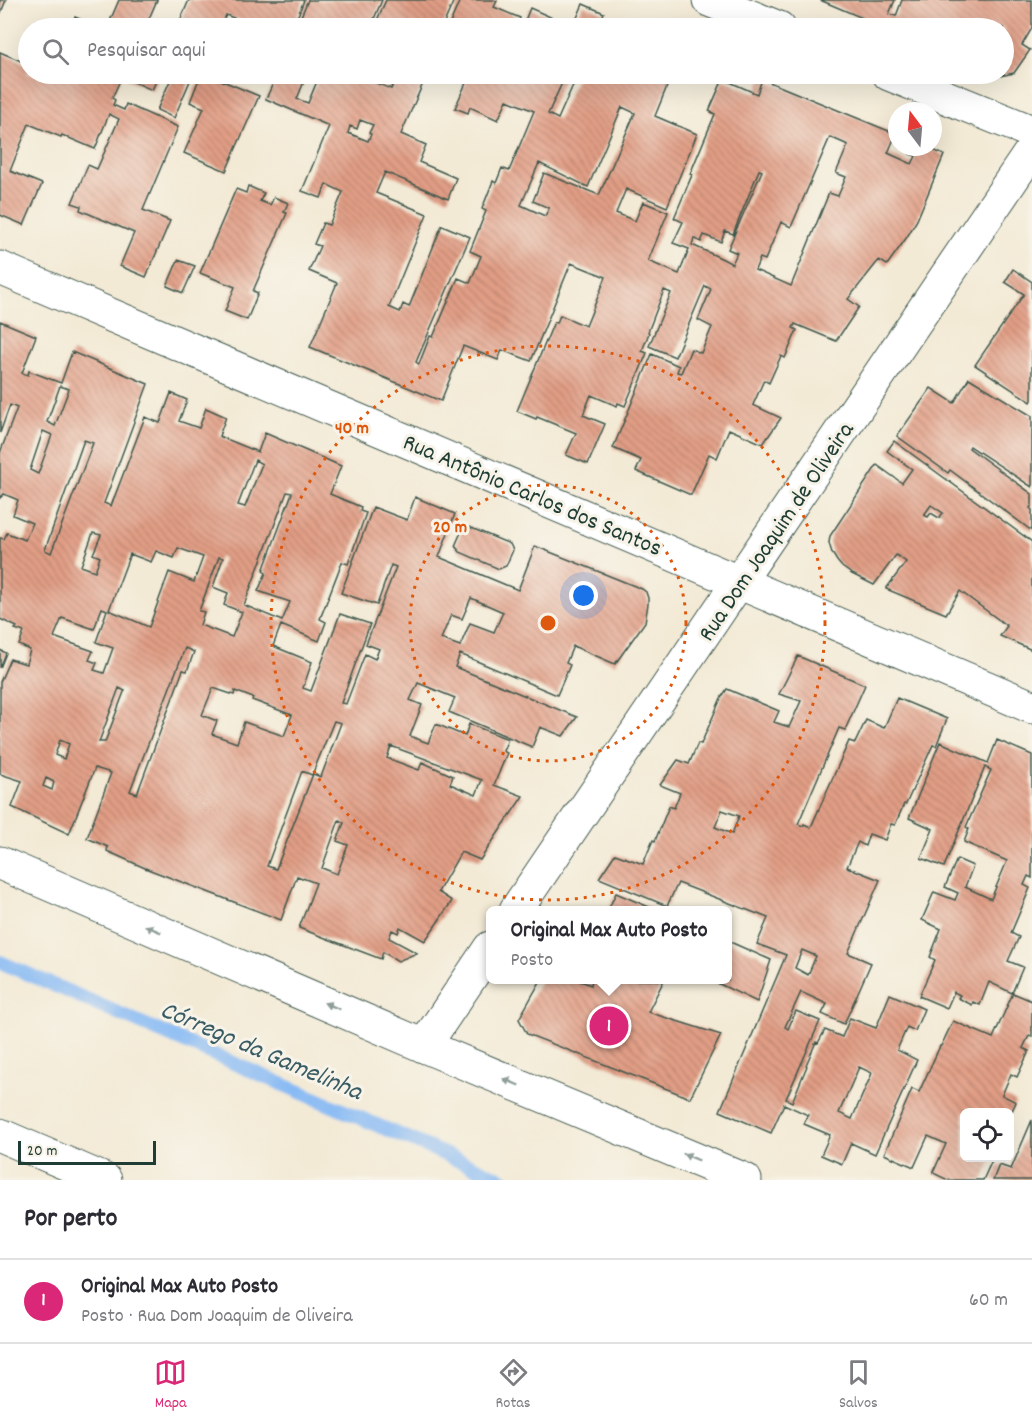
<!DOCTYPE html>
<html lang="pt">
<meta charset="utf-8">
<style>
body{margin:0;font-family:Dekko,sans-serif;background:#f7f7f7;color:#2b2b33}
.controls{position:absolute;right:18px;bottom:18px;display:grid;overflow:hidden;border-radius:9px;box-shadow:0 6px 24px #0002}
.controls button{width:54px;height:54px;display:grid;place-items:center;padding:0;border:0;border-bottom:2px solid #e1e1e2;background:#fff;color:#2b2b33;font:30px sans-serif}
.compass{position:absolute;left:888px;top:102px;width:54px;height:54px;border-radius:50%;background:#fff;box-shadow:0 6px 24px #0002;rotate:344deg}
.scale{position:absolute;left:18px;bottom:15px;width:138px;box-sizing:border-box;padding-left:6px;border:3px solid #1f3d34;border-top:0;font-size:16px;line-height:21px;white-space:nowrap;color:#1f3d34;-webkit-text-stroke:4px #f7f3e8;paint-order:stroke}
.you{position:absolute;left:584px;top:596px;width:21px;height:21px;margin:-15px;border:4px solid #fff;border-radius:50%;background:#1a73e8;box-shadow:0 0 0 9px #1a73e833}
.badge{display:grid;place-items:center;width:39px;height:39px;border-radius:50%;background:#db2777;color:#fff;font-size:20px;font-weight:700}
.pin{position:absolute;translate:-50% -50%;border:3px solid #fff;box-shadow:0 2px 6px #0006}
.popup{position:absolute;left:486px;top:906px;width:246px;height:78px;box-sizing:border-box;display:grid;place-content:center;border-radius:9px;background:#fff;filter:drop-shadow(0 2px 4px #0005);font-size:20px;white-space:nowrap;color:#7c7c81}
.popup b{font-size:22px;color:#2b2b33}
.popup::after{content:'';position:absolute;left:50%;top:100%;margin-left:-12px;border:12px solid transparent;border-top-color:#fff}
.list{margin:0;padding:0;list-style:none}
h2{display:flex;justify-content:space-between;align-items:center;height:78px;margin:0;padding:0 24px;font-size:26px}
h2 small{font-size:20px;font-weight:400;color:#7c7c81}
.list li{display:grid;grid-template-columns:39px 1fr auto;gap:18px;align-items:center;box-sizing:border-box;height:84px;padding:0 24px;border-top:2px solid #e1e1e2}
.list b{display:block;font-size:22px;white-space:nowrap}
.list p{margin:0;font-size:20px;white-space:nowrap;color:#7c7c81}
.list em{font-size:20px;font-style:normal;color:#7c7c81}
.icon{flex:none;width:33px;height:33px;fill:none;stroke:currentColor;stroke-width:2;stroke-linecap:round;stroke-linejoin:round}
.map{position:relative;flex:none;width:1032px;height:1180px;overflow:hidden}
.search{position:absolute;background:#fff;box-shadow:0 6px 24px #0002;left:18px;right:18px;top:18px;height:66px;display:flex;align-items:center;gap:15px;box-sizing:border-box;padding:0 21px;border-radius:33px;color:#7c7c81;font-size:22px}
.sheet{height:162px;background:#fff}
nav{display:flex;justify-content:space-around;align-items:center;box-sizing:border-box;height:84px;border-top:2px solid #e1e1e2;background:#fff;font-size:16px;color:#7c7c81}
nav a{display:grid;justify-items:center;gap:3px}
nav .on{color:#db2777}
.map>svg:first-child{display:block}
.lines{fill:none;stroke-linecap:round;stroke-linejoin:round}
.stream{stroke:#87baf4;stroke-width:14}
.building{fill:url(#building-back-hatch);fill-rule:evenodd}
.street-casing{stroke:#3f574c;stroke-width:35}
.secondary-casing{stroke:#3f574c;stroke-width:35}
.street{stroke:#fff;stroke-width:33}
.secondary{stroke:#fff;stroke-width:33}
.oneway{fill:#8f9e9a}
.ring{fill:none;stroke:#de580e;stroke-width:3;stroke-dasharray:3 6}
.labels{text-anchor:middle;stroke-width:6;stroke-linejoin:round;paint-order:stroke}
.street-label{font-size:24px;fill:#1f3d34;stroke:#f7f3e8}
.water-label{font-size:26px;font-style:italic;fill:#395c64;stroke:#f7f3e8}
.centre{fill:#de580e;stroke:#f7f3e8;stroke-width:3}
.ring-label{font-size:18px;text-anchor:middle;font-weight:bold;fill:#de580e;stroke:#f7f3e8;stroke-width:6;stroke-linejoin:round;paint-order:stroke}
</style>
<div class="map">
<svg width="1032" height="1180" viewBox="0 0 1032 1180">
<defs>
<pattern id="building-back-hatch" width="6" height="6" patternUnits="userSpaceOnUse" patternTransform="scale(1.5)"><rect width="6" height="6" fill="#e29e85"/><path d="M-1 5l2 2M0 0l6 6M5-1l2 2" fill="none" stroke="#b7826e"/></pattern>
</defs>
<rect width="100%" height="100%" fill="#f7f3e8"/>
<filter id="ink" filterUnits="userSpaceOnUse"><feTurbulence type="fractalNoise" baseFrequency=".0167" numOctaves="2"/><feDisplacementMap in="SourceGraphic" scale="12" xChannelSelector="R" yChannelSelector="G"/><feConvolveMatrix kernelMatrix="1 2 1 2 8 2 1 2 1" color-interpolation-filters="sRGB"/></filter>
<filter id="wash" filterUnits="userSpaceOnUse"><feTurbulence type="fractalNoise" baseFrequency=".008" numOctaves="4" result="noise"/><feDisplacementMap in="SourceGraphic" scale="24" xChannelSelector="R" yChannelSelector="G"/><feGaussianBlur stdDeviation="1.35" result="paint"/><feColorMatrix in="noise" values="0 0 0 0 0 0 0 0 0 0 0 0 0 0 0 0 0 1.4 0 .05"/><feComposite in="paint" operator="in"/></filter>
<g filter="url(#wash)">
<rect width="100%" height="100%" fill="#f3ead5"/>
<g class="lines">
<polyline class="stream" points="0,962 504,1180"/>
</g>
<g id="blocks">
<g class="building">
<polygon points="0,0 6,0 0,15"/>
<polygon points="119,0 157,0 145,28 107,28"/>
<polygon points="189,0 304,0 293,28 259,28 226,15 220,28 177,28"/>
<polygon points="308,0 382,0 371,26 374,27 386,0 454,0 442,28 296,28"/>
<polygon points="460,0 494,0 497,1 494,7 520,18 516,28 448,28"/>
<polygon points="820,0 895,0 889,14 896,16 902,0 1032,0 1032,28 1022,45 1030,50 1014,73 1000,76 994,74 1004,74 1004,28 886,28"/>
<polygon points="583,4 604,13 597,28 522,28 530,8 573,27"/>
<polygon points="75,17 102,28 70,28"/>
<polygon points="0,52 28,64 28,74 123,74 112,98 115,100 113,105 124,110 126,104 178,127 143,210 170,221 146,277 120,266 134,233 80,210 81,206 72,203 88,165 97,169 119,119 109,114 95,149 62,135 61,137 29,124 10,171 42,184 24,225 0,215"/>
<polygon points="127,74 159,74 152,90 125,78"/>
<polygon points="173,74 193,74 174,118 157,110"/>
<polygon points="201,74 206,74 259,96 226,171 184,153 204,108 190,102"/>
<path d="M277,74H307L297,99L308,103L320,74H378L374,82L391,89L398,74H427L401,134L426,145L419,162L456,178L448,199L385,172L376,193L427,214L389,307L400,312L403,304L409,307L442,225L470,237L416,362L419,364L430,336L433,337L458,278L470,283L481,256L470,251L486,211L482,209L493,181L496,183L502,168L509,171L534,111L507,100L498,120L470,107L468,113L455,108L466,83L442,74H497L496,76L501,78L503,74H566L548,114L558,119L578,74H641L650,77L652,74H672L655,116L697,134L667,207L626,189L616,213L635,221L643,202L668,212L648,261L679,274L689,249L673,243L683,222L674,218L692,175L690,174L715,114L709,111L723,79L757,94L762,79L896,134L888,153L912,164L916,156L910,154L914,147H927L944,155L917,220L907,237L887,265L879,260L848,299L859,307L836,341L795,324L793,328L797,330L785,358L781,356L769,383L764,380L753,405L781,418L763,444L729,429L717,458L709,454L691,495L636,471L641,460L613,448L652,354L679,366L677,372L681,373L691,349L701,353L712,327L698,320L711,289L705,286L675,357L649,346L671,293L664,290L648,332L649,333L642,351L647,353L625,406L618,403L617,406L591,395L583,415L605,424L588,464L566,455L576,433L537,417L536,419L517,411L554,322L557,323L560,315L586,326L606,277L571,263L531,361L502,350L498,360L463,346L441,401L310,347L337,283L309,271L320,246L314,244L323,223L329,225L343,192L326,184L321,198L302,191L329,126L266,99ZM622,107L635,113L599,195L544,173L533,201L549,208L545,216L521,205L539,163L588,187ZM360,120L373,125L369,133L371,134L368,141L348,133L350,126L357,129ZM830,137L848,145L836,173L846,177L838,196L829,193L791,286L755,270L760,258L765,260L781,222L791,227ZM759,170L762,171L728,249L737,253L732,264L723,259L692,245L694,238L701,242L704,235L721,242L725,231L733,234Z"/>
<polygon points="248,186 264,193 260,201 270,205 274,197 288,203 284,212 287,213 253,291 258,293 247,320 225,311 235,287 200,273 236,189 246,193"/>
<polygon points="178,260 195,266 183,293 167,286"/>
<polygon points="1013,269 1032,282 1032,400 1031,402 975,365 1024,294 1005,282"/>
<path d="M0,321L36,336L22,373L28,375L29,371L61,383L72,352L148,384L104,503L111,506L145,417L160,423L171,393L187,400L179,421L199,428L206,408L226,417L219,436L258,452L265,433L341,466L330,494L361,507L360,511L366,513L348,564L342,562L320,619L326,622L319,641L281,625L273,646L312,662L303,688L311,691L340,614L370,624L341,703L346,704L365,654L375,659L379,649L366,644L396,567L391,565L377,605L341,593L373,507L407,520L415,497L455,514L439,557L518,590L535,546L642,589L646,592L648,598V604L645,622L615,664L573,646L566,663L570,665L557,695L460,654L455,667L577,717L563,736L540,727L532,747L449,712L455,698L418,683L410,700L422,705L410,736L428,743L436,724L465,736L469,724L508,739L503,751L507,753L494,785L523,796L480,860L461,852L438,892L452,901L425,941L400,927L398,933L392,930L389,938L417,953L398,961L383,952L381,959L299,928L316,883L297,876L281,920L145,868L107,851L108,847L87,838L111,773L95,768L69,834L12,807L22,781L0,774V682L10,659L26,664L30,650L19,645L24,632L15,629L17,627L0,619V538L4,539L7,533L25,540L32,523L13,515L18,500L4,494L0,498V453L17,408L10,405L0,433ZM60,386L69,389L55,426L47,422ZM43,431L52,435L38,474L30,470ZM84,440L93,443L51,553L45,550ZM255,460L262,464L245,507L238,505ZM287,492L292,493L263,571L266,573L258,591L290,602L282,621L244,605ZM93,533L101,535L93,554L100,557L95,571L81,566ZM178,548L203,557L194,582L169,572L149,627L109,610L130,554L151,562L156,551L174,558ZM219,557L223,558L213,587L228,593L224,605L242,612L232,637L200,625L204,612L199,611ZM471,598L503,612L494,632L470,623L460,646L441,639L451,615L462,619ZM102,608L107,610L96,642L113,648L104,673L94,670L97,663L89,660L93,651L54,637L62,618L94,629ZM185,648L194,652L187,671L183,670L137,794L130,791ZM119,688L125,691L124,692L105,742H99ZM213,688L234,695L235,691L253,698L252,700L292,715L284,736L244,722L237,743L212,734L217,721L202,715ZM334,721L341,723L321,777L313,774L276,869L267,866L302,771L312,775ZM60,740L69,744L64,759L55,755ZM391,746L482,780L476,795L450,784L453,776L422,762L419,770L387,758ZM46,778L54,782L52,790L43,786ZM339,820L344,823L337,841L348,845L337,874L322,868Z"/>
<polygon points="969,378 1032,416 1032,487 970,446 969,448 1032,494 1032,505 1030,508 1032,510 1032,531 950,470 948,473 897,436 931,388 954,403"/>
<path d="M894,441L1032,542V650L1000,636L1007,626L960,591L946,614L886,589L906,562L896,555L874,585L852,574L842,567L837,561L832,553L829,543L830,536L877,465L902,483L912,469L887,451ZM931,505L943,513L939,518L931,513L928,517L924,515Z"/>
<polygon points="469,527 510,544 513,550 506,566 499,569 460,552 455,546 462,530"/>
<polygon points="0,650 6,653 0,668"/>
<path d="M798,656L865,685L845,730L839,728L798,824L803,826L804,824L811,827L849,741L855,743L866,720L884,728L897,698L947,719L936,746L933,745L906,804H904L895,825L891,824L885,840L869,834L865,846L858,842L847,867L880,880L848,953L871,963L844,1024L822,1014L827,1004L801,992L785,1027L788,1029L796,1011L820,1021L786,1099L792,1102L807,1066L806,1065L816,1042L818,1043L825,1030L842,1037L850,1018L876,1028L890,994L924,1009L915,1031L907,1027L897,1050L917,1060L875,1154L851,1143L842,1164L821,1155L830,1135L804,1124L808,1115L784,1104L771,1133L720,1111L786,955L757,944L768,918L678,883L667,906L599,878L615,854L643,864L653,840L655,841L669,806L674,808L680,793L660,785L678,760L689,764L698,743L701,744L721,698L727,689L779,711L774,722L789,727L801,701L779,694ZM722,810L739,816L732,834L715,827ZM802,950L816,956L808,975L795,968ZM859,1067L872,1073L852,1119L839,1113Z"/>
<polygon points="997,740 1032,755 1032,878 1028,876 1024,885 1030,888 1011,933 1019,937 1008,961 1023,967 1012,993 989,982 980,1005 973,1002 972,1005 958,998 960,995 954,992 947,1008 919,996 935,960 930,957 941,929 922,920 934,892 955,900 958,893 945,887 957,859 973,866 965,887 991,899 1007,861 964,842 969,829 966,827 991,770 985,767 944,867 921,858 933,829 909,818 940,742 988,763"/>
<polygon points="616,893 656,910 608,910"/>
<polygon points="728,941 771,960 757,1002 711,980 728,980"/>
<polygon points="541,980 578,980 591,985 592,980 664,980 648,1012 721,1035 690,1098 527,1034 519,1019"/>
<polygon points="1013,993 1032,1001 1032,1037 1029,1036 1023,1048 1029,1051 1017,1077 1011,1074 1002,1095 1016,1102 1011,1113 964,1112 964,1158 993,1158 983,1180 948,1180 933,1173 946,1144 928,1136 914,1167 884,1154 912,1089 919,1092 940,1046 941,1046 953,1021 993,1038"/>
<polygon points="1032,1120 1032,1180 993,1180 999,1165 1011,1169"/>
</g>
</g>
</g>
<g filter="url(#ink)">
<use href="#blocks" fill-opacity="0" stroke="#3f574c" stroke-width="1.5"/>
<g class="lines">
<defs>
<g id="street">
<polyline points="709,0 779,28"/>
<polyline points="889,74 1032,132"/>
<polyline points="0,268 1032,707"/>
<polyline points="516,910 1032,150"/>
<polyline points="424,1046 490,948"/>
</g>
<g id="secondary">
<polyline points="0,863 424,1046 745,1180"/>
<polyline points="0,1135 105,1180"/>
</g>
</defs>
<use href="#street" class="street-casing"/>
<use href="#secondary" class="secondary-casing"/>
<use href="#street" class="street"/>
<use href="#secondary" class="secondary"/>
</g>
<defs><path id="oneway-solid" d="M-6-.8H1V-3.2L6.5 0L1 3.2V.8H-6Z" transform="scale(1.5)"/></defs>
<g class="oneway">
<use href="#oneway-solid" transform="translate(153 929) rotate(-157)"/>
<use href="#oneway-solid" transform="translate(332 1006) rotate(-157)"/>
<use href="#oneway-solid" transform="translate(511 1082) rotate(-157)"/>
<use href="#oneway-solid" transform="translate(691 1157) rotate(-157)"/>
</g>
</g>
<g class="ring">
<circle cx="548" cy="623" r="138"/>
<circle cx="548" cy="623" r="277"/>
</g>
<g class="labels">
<g class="street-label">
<text transform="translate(533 494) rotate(23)" y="8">Rua Antônio Carlos dos Santos</text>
<text transform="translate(775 531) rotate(-56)" y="8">Rua Dom Joaquim de Oliveira</text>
</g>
<g class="water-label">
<text transform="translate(262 1049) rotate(23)" y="9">Córrego da Gamelinha</text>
</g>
</g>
<circle cx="548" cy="623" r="9" class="centre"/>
<g class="ring-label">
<text x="352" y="433">40 m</text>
<text x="450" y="532">20 m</text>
</g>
</svg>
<div class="controls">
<button><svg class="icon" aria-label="locate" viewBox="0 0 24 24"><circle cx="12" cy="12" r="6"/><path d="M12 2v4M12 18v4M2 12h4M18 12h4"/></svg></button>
</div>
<svg class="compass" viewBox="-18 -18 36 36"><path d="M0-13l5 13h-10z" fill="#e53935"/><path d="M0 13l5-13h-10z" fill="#7c7c81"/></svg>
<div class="scale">20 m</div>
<div class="you"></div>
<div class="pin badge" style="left:609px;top:1026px">1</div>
<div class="popup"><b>Original Max Auto Posto</b>Posto</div>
<div class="search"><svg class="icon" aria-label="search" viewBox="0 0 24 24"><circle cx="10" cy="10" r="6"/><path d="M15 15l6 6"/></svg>Pesquisar aqui</div>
</div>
<section class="sheet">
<h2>Por perto<small></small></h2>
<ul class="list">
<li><span class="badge">1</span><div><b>Original Max Auto Posto</b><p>Posto · Rua Dom Joaquim de Oliveira</p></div><em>60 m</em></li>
</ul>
</section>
<nav>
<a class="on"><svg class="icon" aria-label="map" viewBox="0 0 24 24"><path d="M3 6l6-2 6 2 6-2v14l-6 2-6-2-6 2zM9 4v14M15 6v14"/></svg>Mapa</a>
<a><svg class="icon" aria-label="directions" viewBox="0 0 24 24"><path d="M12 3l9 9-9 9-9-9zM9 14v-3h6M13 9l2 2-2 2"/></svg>Rotas</a>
<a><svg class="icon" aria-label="saved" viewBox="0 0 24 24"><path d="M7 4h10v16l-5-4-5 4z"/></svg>Salvos</a>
</nav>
